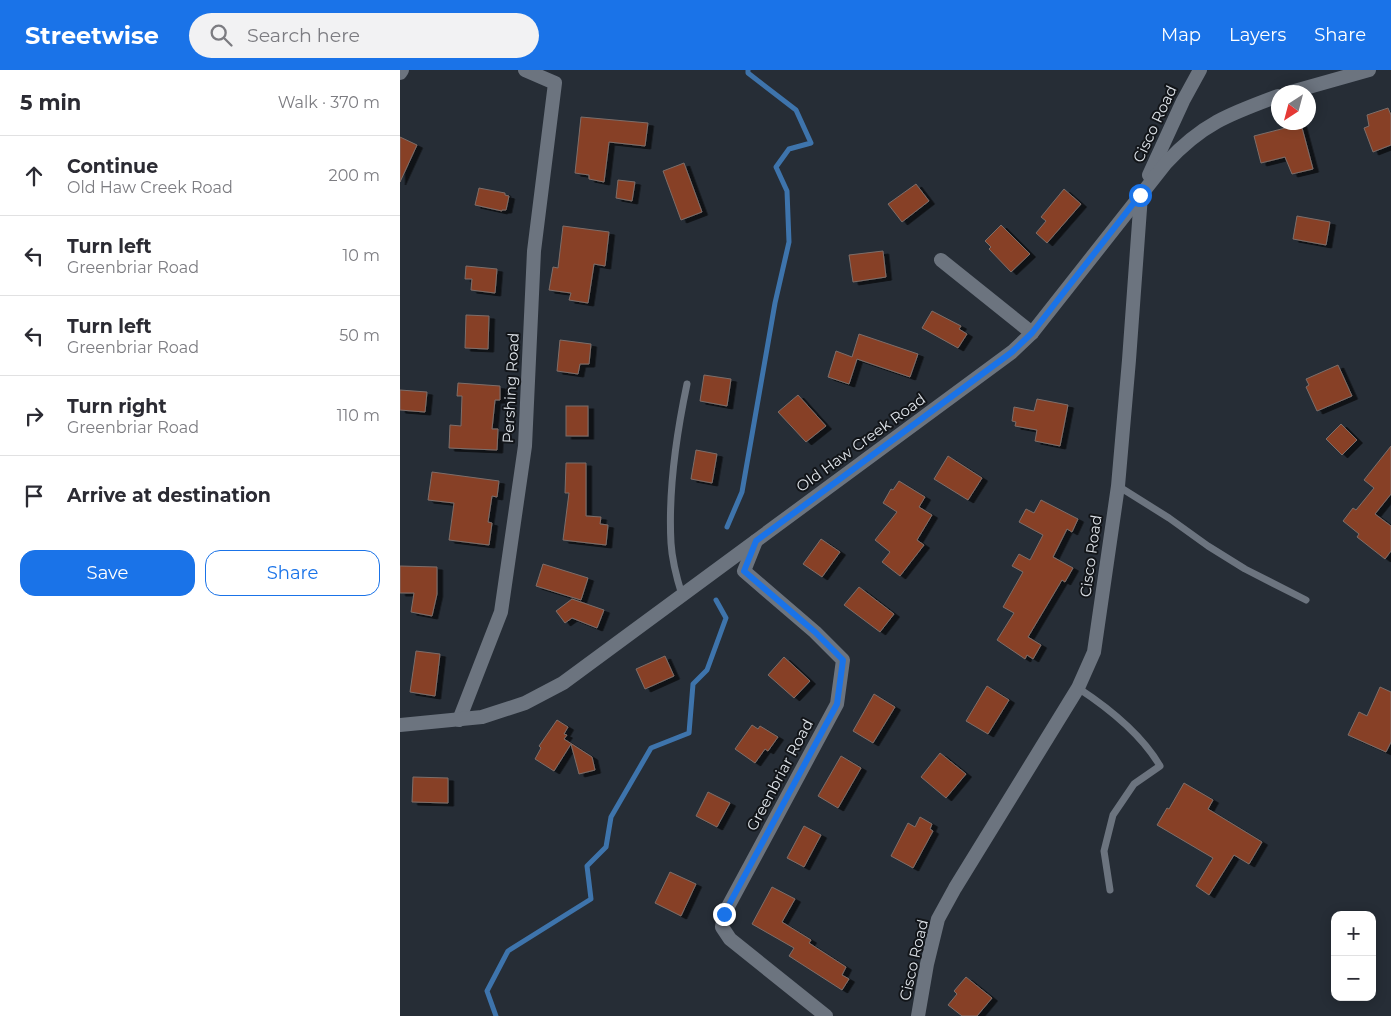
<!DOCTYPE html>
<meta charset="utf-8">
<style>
body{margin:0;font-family:Montserrat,sans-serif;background:#f2f2f3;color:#2b2b33}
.controls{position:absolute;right:15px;bottom:15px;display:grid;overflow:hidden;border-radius:10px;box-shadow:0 2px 12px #0003}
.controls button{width:45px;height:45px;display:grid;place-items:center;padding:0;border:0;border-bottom:1px solid #e1e1e2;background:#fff;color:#2b2b33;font:25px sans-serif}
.compass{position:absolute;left:871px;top:15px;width:45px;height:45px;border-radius:50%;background:#fff;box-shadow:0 2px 12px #0003;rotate:216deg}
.stop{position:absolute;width:15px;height:15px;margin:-11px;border:4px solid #1a73e8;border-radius:50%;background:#fff}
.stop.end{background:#1a73e8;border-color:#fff;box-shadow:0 1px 5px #0008}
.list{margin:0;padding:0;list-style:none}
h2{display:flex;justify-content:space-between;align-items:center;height:65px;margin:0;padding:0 20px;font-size:21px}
h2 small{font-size:16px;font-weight:400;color:#7c7c81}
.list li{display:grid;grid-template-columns:32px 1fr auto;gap:15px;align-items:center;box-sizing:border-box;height:80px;padding:0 20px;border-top:1px solid #e1e1e2}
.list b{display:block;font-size:19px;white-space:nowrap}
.list p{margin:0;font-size:16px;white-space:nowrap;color:#7c7c81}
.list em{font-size:16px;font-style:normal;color:#7c7c81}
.actions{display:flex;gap:10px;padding:15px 20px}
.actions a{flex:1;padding:11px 0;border:1px solid #1a73e8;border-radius:15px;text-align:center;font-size:18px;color:#1a73e8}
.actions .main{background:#1a73e8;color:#fff}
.icon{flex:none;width:28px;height:28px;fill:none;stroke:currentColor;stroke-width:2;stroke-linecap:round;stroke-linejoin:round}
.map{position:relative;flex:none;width:991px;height:946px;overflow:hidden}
header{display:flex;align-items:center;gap:30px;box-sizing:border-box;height:70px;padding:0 25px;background:#1a73e8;color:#fff}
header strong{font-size:24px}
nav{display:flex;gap:28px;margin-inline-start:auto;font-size:18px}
.search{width:350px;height:45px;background:#f2f2f3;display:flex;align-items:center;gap:12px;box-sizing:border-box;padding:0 18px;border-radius:28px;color:#7c7c81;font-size:19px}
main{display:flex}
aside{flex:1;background:#fff}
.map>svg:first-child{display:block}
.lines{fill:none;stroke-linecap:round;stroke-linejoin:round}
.stream{stroke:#3e74ac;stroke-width:5}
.building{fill:#873f28;stroke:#7d6e69;filter:url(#shadow)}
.service{stroke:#6c747f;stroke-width:7}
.minor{stroke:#6c747f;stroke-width:14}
.route{stroke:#1a73e8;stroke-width:6}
.labels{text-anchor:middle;stroke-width:4;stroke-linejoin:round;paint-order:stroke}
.street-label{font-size:15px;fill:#dfe4ea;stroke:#121519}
</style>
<header>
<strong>Streetwise</strong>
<div class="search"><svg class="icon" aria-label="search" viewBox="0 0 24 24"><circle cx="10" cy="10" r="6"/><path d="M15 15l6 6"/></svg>Search here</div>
<nav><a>Map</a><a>Layers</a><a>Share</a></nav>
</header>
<main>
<aside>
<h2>5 min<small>Walk · 370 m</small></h2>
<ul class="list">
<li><svg class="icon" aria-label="ahead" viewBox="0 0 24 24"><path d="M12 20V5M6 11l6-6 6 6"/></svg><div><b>Continue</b><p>Old Haw Creek Road</p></div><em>200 m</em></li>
<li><svg class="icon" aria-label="left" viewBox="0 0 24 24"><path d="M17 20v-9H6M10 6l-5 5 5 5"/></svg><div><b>Turn left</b><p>Greenbriar Road</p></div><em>10 m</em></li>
<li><svg class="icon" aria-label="left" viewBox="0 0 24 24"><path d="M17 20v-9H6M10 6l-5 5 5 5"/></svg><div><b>Turn left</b><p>Greenbriar Road</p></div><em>50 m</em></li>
<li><svg class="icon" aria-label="right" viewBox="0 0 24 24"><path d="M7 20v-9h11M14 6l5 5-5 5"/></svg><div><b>Turn right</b><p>Greenbriar Road</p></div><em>110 m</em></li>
<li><svg class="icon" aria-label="arrive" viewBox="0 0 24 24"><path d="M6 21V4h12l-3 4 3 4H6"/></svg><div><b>Arrive at destination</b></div></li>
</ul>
<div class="actions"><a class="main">Save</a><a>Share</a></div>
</aside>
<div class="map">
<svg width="991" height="946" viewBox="0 0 991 946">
<defs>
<filter id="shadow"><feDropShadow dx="5.5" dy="3" stdDeviation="0" flood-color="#0009"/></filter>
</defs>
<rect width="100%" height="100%" fill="#262d36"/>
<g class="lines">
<g class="stream">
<polyline points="327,457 342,422 375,233 389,172 387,121 376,97 389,79 411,73 396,40 348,3 348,0"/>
<polyline points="96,946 87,921 108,881 191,829 187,796 206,777 211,747 251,678 289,663 293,614 307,600 326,548 316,530"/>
</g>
</g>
<g class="building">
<polygon points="988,38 991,45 991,75 973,82 964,58 969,56 967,45"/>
<polygon points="181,47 248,53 245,76 209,72 204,112 189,109 189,105 175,103"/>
<polygon points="901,54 913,99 892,104 885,87 861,93 854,66"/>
<polygon points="0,67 17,75 0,112"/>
<polygon points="284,93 302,142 281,150 263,101"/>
<polygon points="218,110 235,112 232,131 216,128"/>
<polygon points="516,114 529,131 502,152 488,134"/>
<polygon points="79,118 105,123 105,125 109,126 106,140 102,140 102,141 75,135"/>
<polygon points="664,119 681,134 647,173 636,163 646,151 641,147"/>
<polygon points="897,146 930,152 926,175 893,169"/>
<polygon points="601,155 630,184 611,202 589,179 591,177 585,171"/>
<polygon points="163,156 209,162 205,196 194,194 188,233 169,230 171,223 149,220 153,197 158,198"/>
<polygon points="483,181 486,207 453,212 449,185"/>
<polygon points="66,196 97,199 95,223 71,220 72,209 65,209"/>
<polygon points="532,241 561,256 559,259 567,264 558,278 522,258"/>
<polygon points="66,245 89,246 88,279 65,278"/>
<polygon points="459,264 518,284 510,307 457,289 449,314 428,307 436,281 452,287"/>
<polygon points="160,270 191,274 189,294 180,294 178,304 157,301"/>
<polygon points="938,295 952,326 917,341 906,317 909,315 906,309"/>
<polygon points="304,305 331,309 327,336 300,331"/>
<polygon points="58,313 100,316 100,330 95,330 92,359 98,359 97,380 49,378 50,355 61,356 62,326 57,326"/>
<polygon points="0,320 27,322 25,342 0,340"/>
<polygon points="398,325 426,356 406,372 378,342"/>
<polygon points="637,329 668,335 660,376 635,371 637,360 615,356 616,352 612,351 614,337 634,341"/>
<rect x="166" y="336" width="22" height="30"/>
<polygon points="941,354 957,370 942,385 926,369"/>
<polygon points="991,376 991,424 975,444 991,456 991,481 985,489 957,467 959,464 943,451 953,438 956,440 974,418 964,410"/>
<polygon points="296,380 317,384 312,413 291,409"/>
<polygon points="548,386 582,408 568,430 534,409"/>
<polygon points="166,393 186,393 186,446 201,447 200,454 208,455 206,475 163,470 169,423 165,423"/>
<polygon points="32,402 99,411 97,427 92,426 88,452 92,453 89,475 49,470 54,433 28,430"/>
<polygon points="499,411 525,427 519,437 532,445 517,470 524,475 500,506 482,492 490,482 475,470 497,442 483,433 491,419 493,420"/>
<polygon points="641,430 678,449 672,462 667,459 653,487 673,498 665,512 662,510 628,567 641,575 633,589 627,585 625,589 597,570 614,543 603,537 623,502 612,496 619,484 630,490 643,465 619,452 626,439 634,443"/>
<polygon points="421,469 440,482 422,507 403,494"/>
<polygon points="143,494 188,508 181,530 136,516"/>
<polygon points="0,496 37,497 37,524 32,546 11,542 14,523 0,523"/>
<polygon points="459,517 494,544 480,562 444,535"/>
<polygon points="172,529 204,540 197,558 172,548 165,553 156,541"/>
<polygon points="16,581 40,584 35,626 10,622"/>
<polygon points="265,586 274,606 245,619 236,599"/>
<polygon points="384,587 410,611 394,628 368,605"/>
<polygon points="587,616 609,630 588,664 566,651"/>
<polygon points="980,617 991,622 991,672 986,682 948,665 959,642 967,646"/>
<polygon points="474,624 495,637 473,673 453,661"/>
<polygon points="157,650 168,657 164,664 167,665 164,669 192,687 195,700 179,704 171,674 154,701 135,689 141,678 139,676"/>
<polygon points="352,655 358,659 360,656 378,667 368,681 365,679 355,693 335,679"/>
<polygon points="540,683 566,704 546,728 521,707"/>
<polygon points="441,686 461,698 438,738 418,726"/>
<polygon points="13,707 48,708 48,733 12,732"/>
<polygon points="784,713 813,730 808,739 862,772 849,794 834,785 809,825 796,816 813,788 757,755 767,738 769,739"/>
<polygon points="308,722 330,733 317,757 296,746"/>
<polygon points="520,747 532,754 530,759 533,761 513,798 491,786 508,753 515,757"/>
<polygon points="404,756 421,765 404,797 387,788"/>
<polygon points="270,802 296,814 281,846 255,833"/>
<polygon points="372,817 395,829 382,852 411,870 409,873 446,897 442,905 449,909 442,920 389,886 394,878 352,854"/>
<polygon points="566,907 592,928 577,946 562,946 548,935 557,924 554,921"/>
</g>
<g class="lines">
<g class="service">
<polyline points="718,416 769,448 808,476 845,499 906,530"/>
<path d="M282,525C277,509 272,491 271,473C268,420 276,366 287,314"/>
<path d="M678,618C707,637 742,665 760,696L734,714L713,745L704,781L710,820"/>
</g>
<g class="minor">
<polyline points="0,3 2,0"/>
<polyline points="891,22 969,0"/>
<polyline points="749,105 783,31 800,0"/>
<polyline points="541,190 632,263"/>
<polyline points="356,471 344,501 415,562 443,590 437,634 324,844 322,857 330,869 426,946"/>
<polyline points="59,650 101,542 125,376 134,181 155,13 125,0"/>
<path d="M0,655L82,647L125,633L163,613L612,282L632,263L766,93C802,54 829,44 878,26"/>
<polyline points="518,946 527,894 538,849 555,818 678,618 694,582 718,416 729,290 741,125"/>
</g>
</g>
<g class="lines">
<polyline class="route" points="324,844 437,634 443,590 415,562 344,501 356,471 612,282 632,263 740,125"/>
</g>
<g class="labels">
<g class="street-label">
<text transform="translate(755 54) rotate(-65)" y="5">Cisco Road</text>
<text transform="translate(111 318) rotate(-87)" y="5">Pershing Road</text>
<text transform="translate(461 373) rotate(-36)" y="5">Old Haw Creek Road</text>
<text transform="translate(691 486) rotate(-82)" y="5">Cisco Road</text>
<text transform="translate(380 705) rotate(-62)" y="5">Greenbriar Road</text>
<text transform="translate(514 890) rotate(-77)" y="5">Cisco Road</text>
</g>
</g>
</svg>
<div class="controls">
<button>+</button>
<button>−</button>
</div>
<svg class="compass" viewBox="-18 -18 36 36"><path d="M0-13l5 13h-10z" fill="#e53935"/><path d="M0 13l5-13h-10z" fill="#7c7c81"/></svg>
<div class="stop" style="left:740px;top:125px"></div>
<div class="stop end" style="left:324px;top:844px"></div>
</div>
</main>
